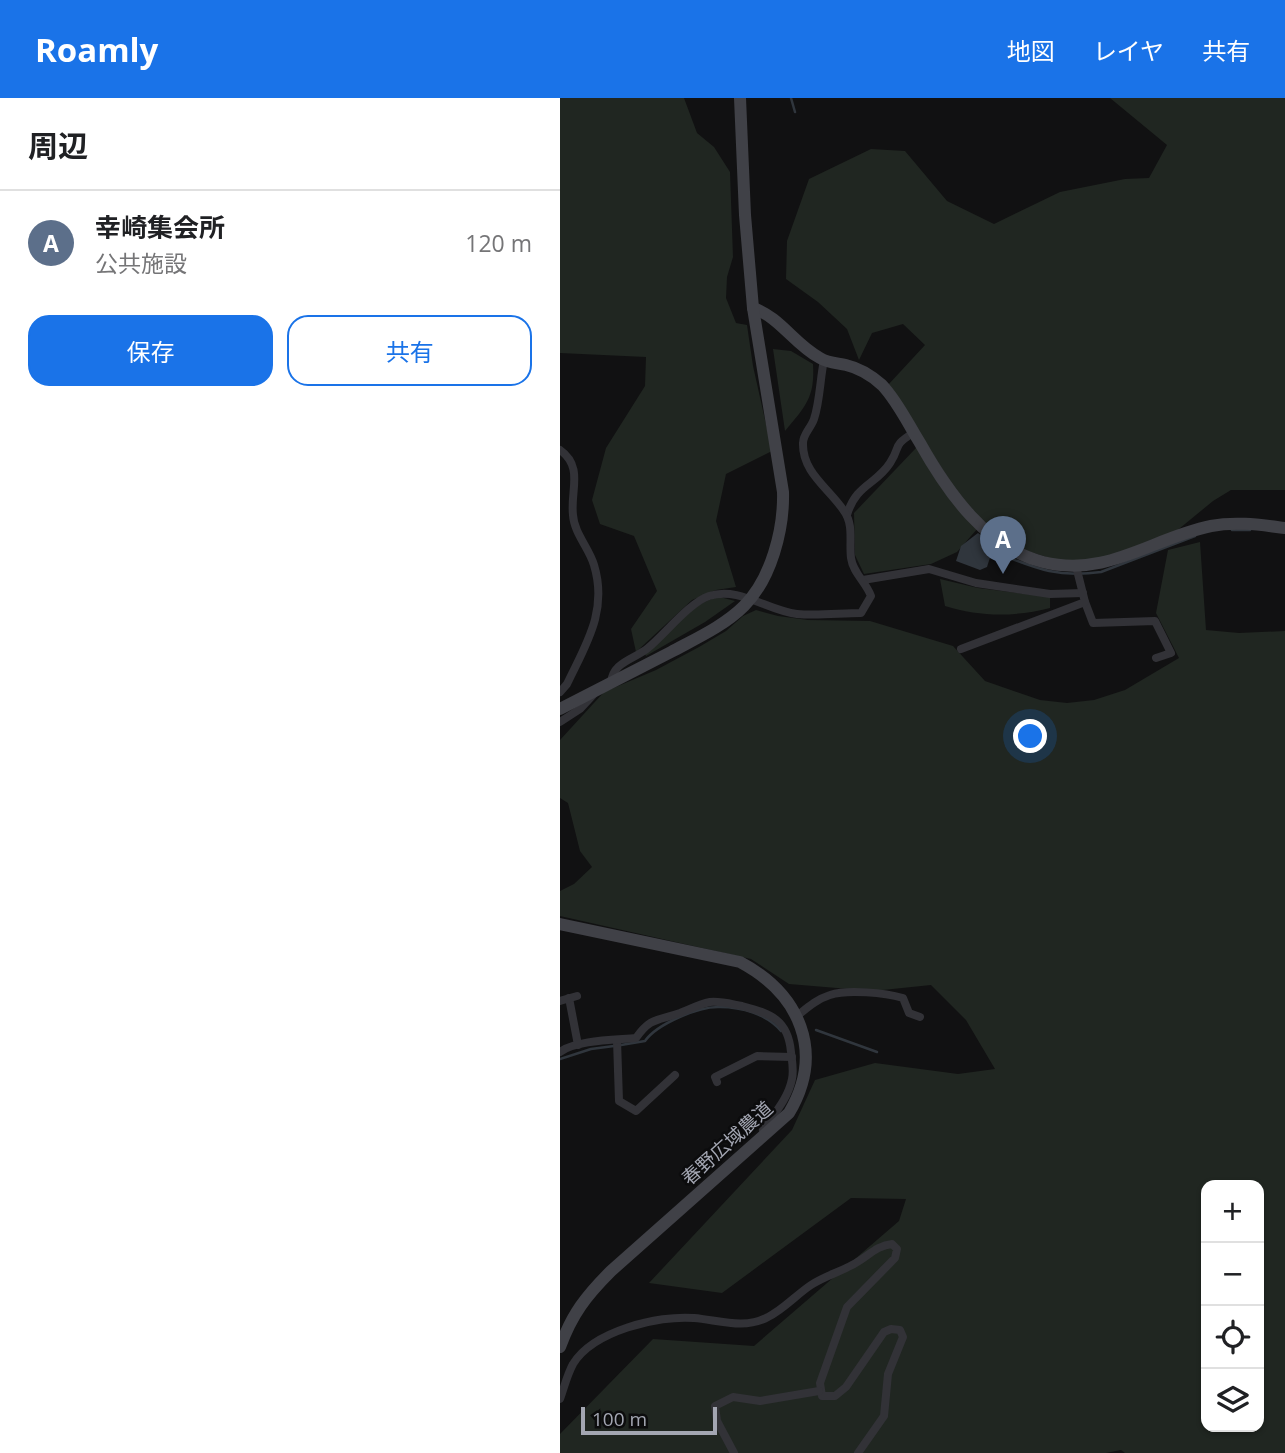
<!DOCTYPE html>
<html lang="ja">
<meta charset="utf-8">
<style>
body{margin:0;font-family:"Open Sans","Noto Sans JP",sans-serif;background:#f6f6f6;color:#202124}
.controls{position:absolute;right:21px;bottom:21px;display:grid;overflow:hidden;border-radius:14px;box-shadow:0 2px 5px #0004}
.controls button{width:63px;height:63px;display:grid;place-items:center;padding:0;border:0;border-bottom:2px solid #e0e0e0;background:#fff;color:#202124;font:35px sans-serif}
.scale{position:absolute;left:21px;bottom:18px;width:136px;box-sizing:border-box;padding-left:7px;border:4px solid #a3a6b2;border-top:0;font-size:19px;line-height:24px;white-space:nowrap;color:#a3a6b2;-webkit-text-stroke:5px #0c0c0d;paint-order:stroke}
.you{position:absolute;left:471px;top:639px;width:24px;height:24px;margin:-18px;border:5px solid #fff;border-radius:50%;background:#1a73e8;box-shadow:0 0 0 10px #1a73e833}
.badge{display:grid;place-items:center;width:46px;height:46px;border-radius:50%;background:#1a73e8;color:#fff;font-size:23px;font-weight:700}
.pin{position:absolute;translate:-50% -58px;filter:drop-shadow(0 2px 4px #0008)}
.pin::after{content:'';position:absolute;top:37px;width:24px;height:21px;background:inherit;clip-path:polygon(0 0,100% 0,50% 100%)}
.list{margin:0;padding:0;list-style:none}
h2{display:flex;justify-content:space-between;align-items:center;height:91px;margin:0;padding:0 28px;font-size:30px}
h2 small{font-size:23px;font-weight:400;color:#757577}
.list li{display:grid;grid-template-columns:46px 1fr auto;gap:21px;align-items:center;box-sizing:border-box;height:105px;padding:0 28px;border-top:2px solid #e0e0e0}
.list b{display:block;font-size:26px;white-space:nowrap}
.list p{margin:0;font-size:23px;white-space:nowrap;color:#757577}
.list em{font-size:23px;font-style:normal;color:#757577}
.actions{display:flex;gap:14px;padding:21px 28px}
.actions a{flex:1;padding:16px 0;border:2px solid #1a73e8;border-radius:21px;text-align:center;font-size:24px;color:#1a73e8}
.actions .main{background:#1a73e8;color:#fff}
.icon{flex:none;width:38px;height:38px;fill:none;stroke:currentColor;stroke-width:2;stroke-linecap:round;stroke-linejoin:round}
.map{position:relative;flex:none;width:725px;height:1355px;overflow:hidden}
header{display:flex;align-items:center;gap:42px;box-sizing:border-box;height:98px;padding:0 35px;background:#1a73e8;color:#fff}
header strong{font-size:33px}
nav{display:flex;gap:38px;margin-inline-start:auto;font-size:24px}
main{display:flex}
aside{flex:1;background:#fff}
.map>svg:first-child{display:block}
.green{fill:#202621;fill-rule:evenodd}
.water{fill:#30363d}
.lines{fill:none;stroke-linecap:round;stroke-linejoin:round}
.stream{stroke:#30363d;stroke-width:2.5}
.street{stroke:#323237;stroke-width:8}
.secondary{stroke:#404147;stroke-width:12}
.labels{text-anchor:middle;stroke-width:5;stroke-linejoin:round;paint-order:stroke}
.street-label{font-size:19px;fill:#a3a6b2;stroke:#0c0c0d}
</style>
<header>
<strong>Roamly</strong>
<nav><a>地図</a><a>レイヤ</a><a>共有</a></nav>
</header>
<main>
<aside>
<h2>周辺<small></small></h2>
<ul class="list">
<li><span class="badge" style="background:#5c6f8a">A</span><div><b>幸崎集会所</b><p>公共施設</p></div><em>120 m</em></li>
</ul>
<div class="actions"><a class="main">保存</a><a>共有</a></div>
</aside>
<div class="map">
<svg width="725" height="1355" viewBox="0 0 725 1355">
<rect width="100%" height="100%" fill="#111112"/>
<g class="green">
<polygon points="0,0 124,0 137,35 154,49 170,74 173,159 167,179 166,200 176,225 187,227 193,268 212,353 166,376 156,423 176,489 156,492 132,502 76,554 71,531 97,493 74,438 40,426 32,402 46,350 85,288 86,259 0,255"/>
<polygon points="550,0 725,0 725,392 671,392 653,403 614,435 534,463 500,463 464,452 421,421 403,403 328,287 365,247 343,226 312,235 299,262 287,231 258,204 226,181 227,143 249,81 311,51 345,53 387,103 434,126 500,94 565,81 589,80 607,47"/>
<path d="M213,251L231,253L253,266C255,299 246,308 225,333Z"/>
<polygon points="357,349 418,430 397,454 371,466 304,476 295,457 294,415"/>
<path d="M640,444L646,532L679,535L725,533V1355H565L561,1352L546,1355H0V1336L93,1241L194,1248L339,1123L346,1101L291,1100L162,1195L89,1185L232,1032L255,982L315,965L398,976L435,971L406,922L371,887L313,893L229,886L191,861L0,818V793L14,786L32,769L20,753L8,705L0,700V642L44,594L96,572L139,549L166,533L183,518L196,512L218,518L248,522L310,523L393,548L425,583L480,602L507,605L534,602L565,592L619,560L596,515L608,452ZM646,1087H699V1329H646Z"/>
<path d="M380,481L418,490L490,499V510C455,519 420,519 385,508Z"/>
<path d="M160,499L175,503L145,524L86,558L85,556C106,536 130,504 160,499Z"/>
</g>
<polygon class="water" points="418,435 434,447 427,469 420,472 396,463 401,448"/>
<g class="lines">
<g class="stream">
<polyline points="231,0 235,14"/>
<polyline points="672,432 690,432"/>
<path d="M432,453C475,470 494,480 541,474L635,438"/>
<polyline points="256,932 317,954"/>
<path d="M61,947L85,943C97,926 139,908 160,909C181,909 207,916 221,933"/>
<polyline points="0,961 31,951 54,948"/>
</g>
<g class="street">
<path d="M0,352C24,369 10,393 13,417C14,435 29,450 34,467C48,513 26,546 7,586L0,594"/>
<path d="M287,417C296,386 316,387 330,365C342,347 331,349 353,335"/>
<polyline points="303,482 369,471 416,485 490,496 523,495"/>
<polyline points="525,504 533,525 595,523 611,555 596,560"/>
<polyline points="401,551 525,504 516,468"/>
<path d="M51,585C52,564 75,561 88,550C104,537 130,504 149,498C179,488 208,513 237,516C258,518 281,515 301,515L311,498C306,484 293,475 291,460C289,444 294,427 284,413C270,391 242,375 243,345C243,336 251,330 254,321C260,303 260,281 264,262"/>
<polyline points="0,624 20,611 33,597"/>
<polyline points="9,900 18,947"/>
<polyline points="0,903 17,898"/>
<path d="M237,918C247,910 257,901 270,897C288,891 325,895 343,900L349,915L360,919"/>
<polyline points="57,942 59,1003 76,1013 115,977"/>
<path d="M0,954C16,942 55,942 76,940C91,919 97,923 120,915C130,911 140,906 150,904C161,903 171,906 182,908C212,916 228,922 231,954C232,963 234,972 232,981C228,1001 214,1016 203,1032"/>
<polyline points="157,984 155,979 197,958 232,959"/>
<path d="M0,1301C4,1290 7,1277 13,1266C33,1233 98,1217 134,1220C158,1222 185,1232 208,1219C224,1211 236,1197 251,1187C266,1177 284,1173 299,1163C310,1156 319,1147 332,1146L337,1151L335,1160L287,1209L260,1285L262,1298H275L286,1289L324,1234L331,1231L340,1232L343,1239L328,1276L324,1318L298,1355"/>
<polyline points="174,1355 157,1323 155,1308 173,1299 200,1303 259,1293"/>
</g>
<g class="secondary">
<path d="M193,210C220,219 235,247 260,260C268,265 277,265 286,267C299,270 312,278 322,287C338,304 348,326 360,345C387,393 426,450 483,464C547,480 592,440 651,428C676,423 701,427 725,430"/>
<path d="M0,611C37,592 74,573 111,554C135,541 164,528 184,508C211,481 224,432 223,394L193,210L185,117L180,0"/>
<path d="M0,826L180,864C240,896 265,954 229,1015L51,1173C26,1198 12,1216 0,1249"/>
</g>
</g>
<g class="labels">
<g class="street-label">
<text transform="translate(167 1045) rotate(-42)" y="7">春野広域農道</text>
</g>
</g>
</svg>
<div class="controls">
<button>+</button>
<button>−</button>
<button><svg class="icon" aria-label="locate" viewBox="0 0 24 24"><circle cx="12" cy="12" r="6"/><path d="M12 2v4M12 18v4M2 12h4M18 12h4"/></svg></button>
<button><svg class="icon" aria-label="layers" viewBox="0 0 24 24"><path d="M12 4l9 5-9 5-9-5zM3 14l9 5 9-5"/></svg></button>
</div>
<div class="scale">100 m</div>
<div class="you"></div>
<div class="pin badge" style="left:443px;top:476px;background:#5c6f8a">A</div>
</div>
</main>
